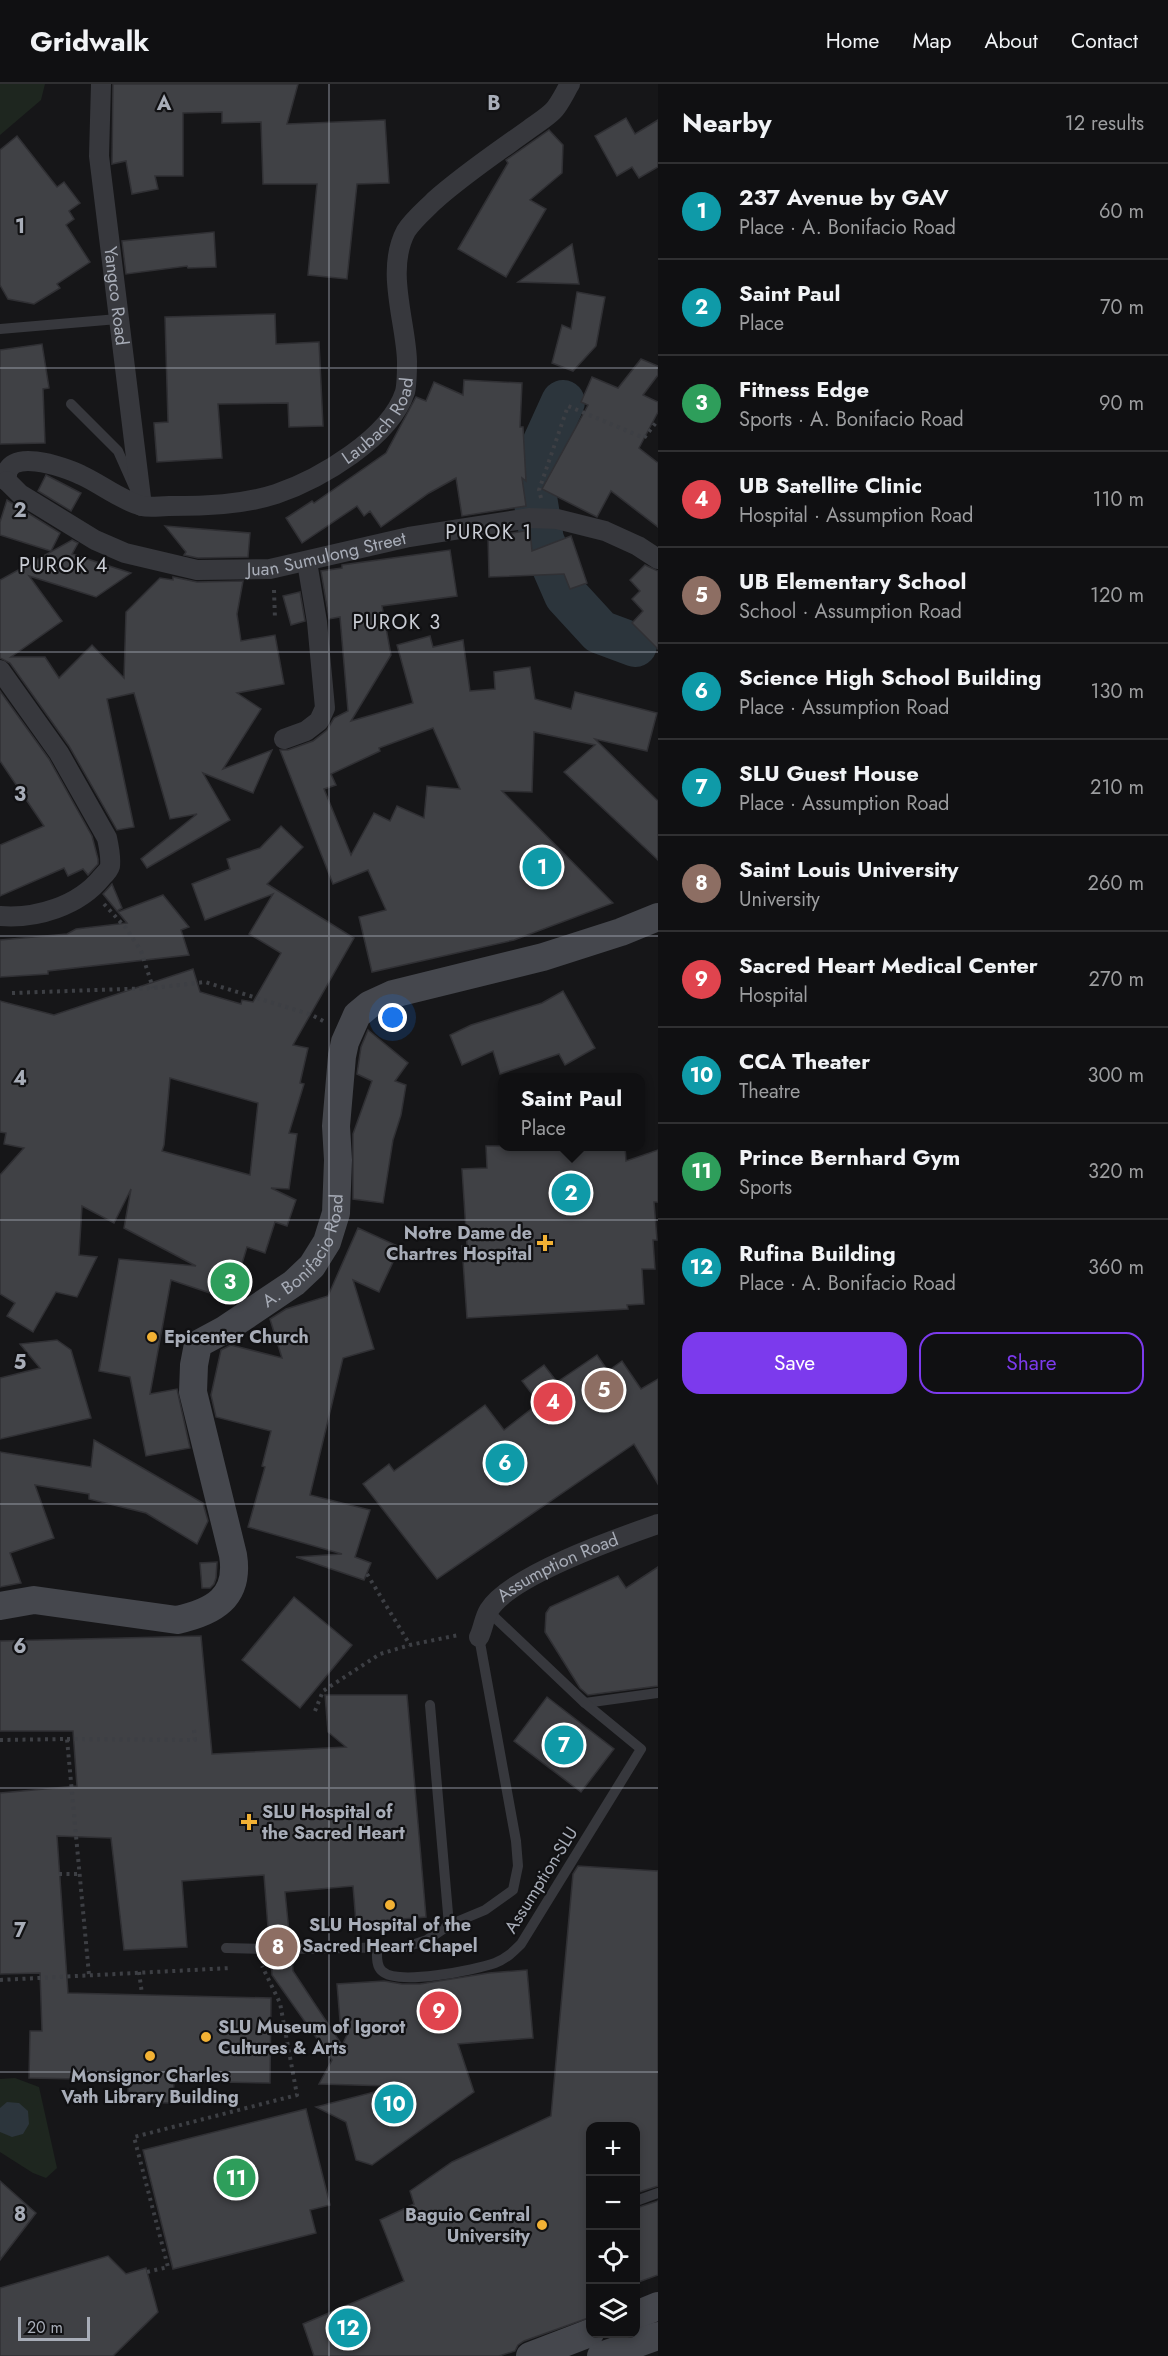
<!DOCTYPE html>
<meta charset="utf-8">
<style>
body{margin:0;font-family:Jost,sans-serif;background:#1e1e20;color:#f1f3f6}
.controls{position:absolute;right:18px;bottom:18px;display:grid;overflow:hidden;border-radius:12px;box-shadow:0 3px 9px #0003}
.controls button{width:54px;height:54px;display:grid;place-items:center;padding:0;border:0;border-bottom:2px solid #303032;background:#101012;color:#f1f3f6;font:30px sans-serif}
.scale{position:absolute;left:18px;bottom:15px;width:72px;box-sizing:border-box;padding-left:6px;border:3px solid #a8adb8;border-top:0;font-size:16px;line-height:21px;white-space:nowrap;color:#a8adb8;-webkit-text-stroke:4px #111113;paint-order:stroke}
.you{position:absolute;left:393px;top:934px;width:21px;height:21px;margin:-15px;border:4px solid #fff;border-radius:50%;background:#1a73e8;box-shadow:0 0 0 9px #1a73e833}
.badge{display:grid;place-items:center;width:39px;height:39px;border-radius:50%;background:#7c3aed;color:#fff;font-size:20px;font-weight:700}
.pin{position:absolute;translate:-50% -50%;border:3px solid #fff;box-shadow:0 2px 6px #0006}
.popup{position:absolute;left:498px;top:989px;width:147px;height:78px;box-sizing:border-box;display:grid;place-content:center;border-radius:12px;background:#101012;filter:drop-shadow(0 2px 4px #0005);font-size:20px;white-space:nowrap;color:#9c9d9f}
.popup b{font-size:22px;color:#f1f3f6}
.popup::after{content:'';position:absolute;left:50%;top:100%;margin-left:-12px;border:12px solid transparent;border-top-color:#101012}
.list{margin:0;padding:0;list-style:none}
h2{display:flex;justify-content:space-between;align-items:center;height:78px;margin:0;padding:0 24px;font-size:26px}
h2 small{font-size:20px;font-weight:400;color:#9c9d9f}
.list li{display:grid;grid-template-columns:39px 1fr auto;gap:18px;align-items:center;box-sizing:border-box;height:96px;padding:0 24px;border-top:2px solid #303032}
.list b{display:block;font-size:22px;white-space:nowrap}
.list p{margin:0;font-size:20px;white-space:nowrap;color:#9c9d9f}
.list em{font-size:20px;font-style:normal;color:#9c9d9f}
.actions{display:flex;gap:12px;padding:18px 24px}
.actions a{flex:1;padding:14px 0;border:2px solid #7c3aed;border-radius:18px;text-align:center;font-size:21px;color:#7c3aed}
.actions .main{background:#7c3aed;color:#fff}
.icon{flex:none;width:33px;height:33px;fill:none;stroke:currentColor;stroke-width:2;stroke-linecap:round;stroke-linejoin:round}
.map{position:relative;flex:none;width:658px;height:2272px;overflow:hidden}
header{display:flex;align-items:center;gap:36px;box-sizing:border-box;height:84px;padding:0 30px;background:#101012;border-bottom:2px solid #303032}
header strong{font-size:28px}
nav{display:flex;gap:33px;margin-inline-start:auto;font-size:21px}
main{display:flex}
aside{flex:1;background:#101012}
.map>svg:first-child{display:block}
.green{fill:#1e261f}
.water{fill:#2c353c}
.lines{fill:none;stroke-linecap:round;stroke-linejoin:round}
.river{stroke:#2c353c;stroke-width:44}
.building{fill:#404145;stroke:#303034;stroke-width:1.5;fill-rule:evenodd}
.path{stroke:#3d3f44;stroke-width:4;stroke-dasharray:3 4.5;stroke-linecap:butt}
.lane{stroke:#37383d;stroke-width:10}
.street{stroke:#37383d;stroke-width:20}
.secondary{stroke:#45474d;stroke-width:28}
.grid{fill:none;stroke:#a8adb8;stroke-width:1.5;stroke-opacity:0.55}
.poi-dot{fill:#f2b134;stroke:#111113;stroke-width:2}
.labels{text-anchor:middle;stroke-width:4.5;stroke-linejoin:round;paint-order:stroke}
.street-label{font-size:18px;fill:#a8adb8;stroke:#111113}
.poi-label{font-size:18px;font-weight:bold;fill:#a8adb8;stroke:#111113;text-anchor:start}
.neighbourhood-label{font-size:20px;letter-spacing:1.5px;fill:#c9ccd4;stroke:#111113}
.grid-label{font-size:20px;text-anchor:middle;font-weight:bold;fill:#a8adb8;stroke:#111113;stroke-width:4.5;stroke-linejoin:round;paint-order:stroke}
</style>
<header>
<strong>Gridwalk</strong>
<nav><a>Home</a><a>Map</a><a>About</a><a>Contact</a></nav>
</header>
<main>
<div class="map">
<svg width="658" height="2272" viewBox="0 0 658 2272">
<rect width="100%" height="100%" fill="#161618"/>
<g class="green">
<polygon points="0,0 45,0 41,16 0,51"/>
<polygon points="15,1994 39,2003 57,2084 46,2094 33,2089 0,2068 0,1995"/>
</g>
<polygon class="water" points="7,2018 19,2019 28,2027 29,2040 23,2050 12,2053 0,2048 0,2024"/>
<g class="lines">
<polyline class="river" points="563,318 543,362 535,413 542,456 566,511 600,548 635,561"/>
</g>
<g class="building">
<polygon points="113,0 298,0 287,40 385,36 389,99 357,100 347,195 308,191 317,100 263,100 261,38 222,39 222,28 183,29 183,92 155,92 158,105 132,110 126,77 112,80"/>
<polygon points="626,34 635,50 658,36 658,83 639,94 632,83 617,92 595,52"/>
<polygon points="549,46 563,61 562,89 530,116 546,125 506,193 458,165 508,79 506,76"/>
<polygon points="17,52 57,103 64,98 80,119 69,127 74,135 66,141 90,178 57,200 60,204 34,220 8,215 0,201 0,66"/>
<polygon points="214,148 216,183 188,184 187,182 126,190 122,157"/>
<polygon points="572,160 579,200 518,198"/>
<polygon points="577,208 605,213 596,262 573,287 552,279 562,241 571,245"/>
<polygon points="275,230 276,260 319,258 323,342 289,343 288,319 218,320 222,374 157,378 154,339 168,338 165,233"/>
<polygon points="42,260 49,304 43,305 45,359 0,360 0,266"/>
<polygon points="641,275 658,282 658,291 643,311 658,318 658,328 639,364 658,379 658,443 611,407 597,433 542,405 588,321 581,318 592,293 618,304"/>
<polygon points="464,296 522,299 520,343 523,343 526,397 522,394 526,422 462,432 456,394 429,409 381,443 370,427 364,432 357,422 302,459 286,434 312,417 314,419 386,369 416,313 426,317 434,298 463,311"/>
<polygon points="46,391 81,409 71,427 38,407"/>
<polygon points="7,416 60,449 51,467 0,451 0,438"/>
<polygon points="165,442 250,449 248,473 198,474 184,471 186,468"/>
<polygon points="530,446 532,467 571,452 587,499 570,505 564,490 489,493 488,453"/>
<polygon points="72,456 78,459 72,470 131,489 96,513 29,492 62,537 11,573 45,573 59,594 92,561 124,594 126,528 160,494 173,496 173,493 197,498 243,497 237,530 241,557 275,551 284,600 237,609 261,625 223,685 272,666 253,709 203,689 230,736 147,784 141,775 197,730 170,735 134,609 107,615 134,743 117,746 69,662 10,579 0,574 0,496"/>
<path d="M450,466L457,512L382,522L391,571L351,637L413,619L397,561L430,552L433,563L463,556L470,607L495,605L494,588L530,583L535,615L571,625L575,608L657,629L647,667L595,655L658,717V776L564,688L595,661L534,648L532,708L502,707L613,819L514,856L372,888L359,833L386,826L368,786L333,800L280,666H288L313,657L327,646L334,634L348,627L340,533L329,535L321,487L342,484V481ZM433,644L460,705L427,702L424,734L397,722L390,737L374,729L351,771L324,705L336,701L331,690L380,667L379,664Z"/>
<polygon points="645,481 658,487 658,565 632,539 643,527 632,515 640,507 630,496"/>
<polygon points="300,508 305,537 291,541 283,512"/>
<polygon points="0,607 49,675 92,752 98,775 98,780 88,791 83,785 68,792 64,784 0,812 0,761 44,742 0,677"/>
<path d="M281,742L303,763L267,800L354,854L293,961L308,964L300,999L304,1000L289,1049L297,1050L289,1105L271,1104L296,1116L287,1142L275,1138L265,1169L247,1163L231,1216L171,1196L150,1310L177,1305L190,1364L146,1372L130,1293L99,1287L119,1175L196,1182L124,1144L131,1105L114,1139L82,1122L79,1171L97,1173L77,1213L56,1208L33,1248L7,1232L15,1219L0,1210V1091L24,1064L4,1060L6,1049L0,1048V917L54,931L193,885L200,908L241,920L242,916L253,918L281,869L249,850L273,810L205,836L192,800L230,785L227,775L260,764ZM170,994L258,1019L250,1091L162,1067L164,1061Z"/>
<polygon points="112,800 122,824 117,827 103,810"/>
<polygon points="163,811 189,843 181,846 189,871 48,887 48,890 0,893 0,856 67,850 76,845 127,839 118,828"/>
<polygon points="563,907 595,964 565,981 559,970 500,990 493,967 462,981 450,951 471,941 542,919"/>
<polygon points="368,946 408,979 395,997 406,1001 401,1031 393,1056 383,1119 353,1115 353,1050 372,997 357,990 361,963"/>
<polygon points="486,1062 625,1062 626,1077 658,1066 658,1118 654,1118 657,1156 653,1156 655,1185 642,1185 644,1220 627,1221 628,1225 467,1234 462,1162 467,1162 462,1085 487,1084"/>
<polygon points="358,1144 400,1163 379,1208 353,1196 374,1265 343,1274 310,1411 370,1426 355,1473 371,1479 364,1496 296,1473 342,1470 248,1443 265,1383 262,1382 271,1347 216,1333 211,1311 221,1266 231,1261 282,1274 270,1235 286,1225 328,1212"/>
<polygon points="57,1256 71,1266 91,1334 0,1355 0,1294 40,1284 20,1260"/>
<polygon points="597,1271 608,1287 622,1277 641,1305 658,1295 658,1400 634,1360 437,1495 363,1400 389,1380 394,1387 485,1321 504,1346 539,1319 522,1297 544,1281 557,1298"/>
<polygon points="94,1356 203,1419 208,1437 197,1460 146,1429 89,1415 89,1410 35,1401 54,1454 10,1469 21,1499 0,1503 0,1368 91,1383"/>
<polygon points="217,1478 216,1494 214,1500 210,1504 202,1504 200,1479"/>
<polygon points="658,1483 658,1602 588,1611 580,1604 545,1548 546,1529 550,1523 618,1492 626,1504"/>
<polygon points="294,1513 352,1561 300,1624 242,1576"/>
<polygon points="201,1552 212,1670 346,1663 328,1648 325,1611 407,1611 426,1833 356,1839 353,1802 285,1808 290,1858 284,1862 284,1868 292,1872 293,1887 342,1961 348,1949 341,1949 337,1900 384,1897 402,1900 420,1900 489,1889 527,1886 533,1954 458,1960 474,2008 372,2081 356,2076 346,2038 316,2023 390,2004 390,2002 319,2000 332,1976 272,1891 271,1872 276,1869 277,1865 274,1859 269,1857 264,1791 182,1797 187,1863 124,1866 111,1754 57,1752 68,1909 271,1914 270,1999 174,1997 173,2019 128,2018 128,1996 29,1994 30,1947 42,1947 40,1889 0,1890 0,1709 77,1702 73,1647 0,1647 0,1557"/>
<polygon points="547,1613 614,1665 581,1708 514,1657"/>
<polygon points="578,1782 658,1787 658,2102 636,2109 636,2043 591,2043 591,2233 524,2257 518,2261 515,2267 499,2272 314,2272 303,2240 404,2197 380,2136 414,2120 410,2107 452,2078 551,2032 573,1790"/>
<polygon points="306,2025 330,2121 310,2126 316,2149 173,2185 143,2066"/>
<polygon points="0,2097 36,2129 0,2176"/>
<polygon points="658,2117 658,2191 636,2199 636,2124"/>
<polygon points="108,2172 126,2190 146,2184 158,2228 113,2272 0,2272 0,2204"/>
</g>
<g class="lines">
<g class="path">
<polyline points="541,414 539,406 568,322 644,354 658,336"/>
<polyline points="274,506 275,535"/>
<polyline points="104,820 126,844 141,867 153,904"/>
<polyline points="12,909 153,904 205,898 312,931 327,939"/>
<polyline points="367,1490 410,1561"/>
<polyline points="315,1627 323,1607 380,1570 410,1561 459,1551"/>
<polyline points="67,1655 195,1656 194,1646"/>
<polyline points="0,1656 67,1655 89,1891"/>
<polyline points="59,1790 79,1790"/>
<polyline points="139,1888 142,1910"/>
<polyline points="0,1896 231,1884"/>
<polyline points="147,2188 168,2183 134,2053 297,2011 280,1919 262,1882"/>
</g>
<g class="lane">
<polyline points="0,245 118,235"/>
<polyline points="71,320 118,367 134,403"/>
<polyline points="585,1619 658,1609"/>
<polyline points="430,1621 449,1841"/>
<polyline points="226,1864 270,1865"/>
<polyline points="291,1865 406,1863 427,1856 449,1841 485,1826 513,1806 518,1782 516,1757 479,1553"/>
<path d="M377,1865C377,1872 376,1882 382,1887C397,1902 475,1886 495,1879C506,1875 513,1868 521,1860L641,1665L585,1619L488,1527"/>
<polyline points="636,2117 658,2109"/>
</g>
<g class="street">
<path id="s1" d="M101,0L99,72L142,422"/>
<path id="s2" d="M7,397C2,361 65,383 81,391C101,400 120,416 142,422C150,424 160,422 169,422C205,422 242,421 276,410C320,395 390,354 405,308C407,300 407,286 407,277C406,238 385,186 406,147C413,136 425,126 434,117C463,91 496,69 528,46C536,40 546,34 553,27C560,20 565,8 570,0"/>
<path id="s3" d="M7,397L20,410L95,456L125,469L197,486L270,485L409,453L530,434L557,435L605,447L638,462L658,475"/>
<path d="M0,586L59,669L107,754C109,763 111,773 110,782C109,786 105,790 102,793C79,822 36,835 0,832"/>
<polyline points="284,655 306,647 319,637 325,624 317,538 307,478"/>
<path id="s4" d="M479,1553C483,1545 484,1534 489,1526C511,1491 618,1454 658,1440"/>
</g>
<g class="secondary">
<path id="s5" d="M0,1522L34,1516L177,1536C213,1528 240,1514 233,1471L193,1308L194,1281L198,1260L224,1246L294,1199L312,1182L327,1158L336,1129L338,1076L336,1042L342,972L345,958L357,931L369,921L393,910L543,873L621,848L658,833"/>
<polyline points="636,2231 658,2222"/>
<polyline points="530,2272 590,2249"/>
<polyline points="601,2272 658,2252"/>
</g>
</g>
<path class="grid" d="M329,0V2272M0,284H658M0,568H658M0,852H658M0,1136H658M0,1420H658M0,1704H658M0,1988H658"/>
<g class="poi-dot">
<path d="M542 1150h6v6h6v6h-6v6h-6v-6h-6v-6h6z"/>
<circle cx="152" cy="1253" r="6"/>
<path d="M246 1729h6v6h6v6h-6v6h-6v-6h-6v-6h6z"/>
<circle cx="390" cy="1821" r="6"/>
<circle cx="206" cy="1953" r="6"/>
<circle cx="150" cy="1972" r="6"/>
<circle cx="542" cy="2141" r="6"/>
</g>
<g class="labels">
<g class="street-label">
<text dy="6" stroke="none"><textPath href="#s1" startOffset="213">Yangco Road</textPath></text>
<text dy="6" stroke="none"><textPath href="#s2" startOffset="423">Laubach Road</textPath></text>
<text dy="6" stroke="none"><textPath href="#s3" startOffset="344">Juan Sumulong Street</textPath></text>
<text dy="6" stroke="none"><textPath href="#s5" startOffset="640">A. Bonifacio Road</textPath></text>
<text dy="6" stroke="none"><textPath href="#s4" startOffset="111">Assumption Road</textPath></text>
<text transform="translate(541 1796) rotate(-58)" y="6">Assumption-SLU</text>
</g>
<g class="poi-label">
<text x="532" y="1155" text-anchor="end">Notre Dame de<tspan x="532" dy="21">Chartres Hospital</tspan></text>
<text x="164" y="1259">Epicenter Church</text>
<text x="262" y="1734">SLU Hospital of<tspan x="262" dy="21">the Sacred Heart</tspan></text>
<text x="390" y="1847" text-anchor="middle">SLU Hospital of the<tspan x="390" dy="21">Sacred Heart Chapel</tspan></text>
<text x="218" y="1949">SLU Museum of Igorot<tspan x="218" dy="21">Cultures &amp; Arts</tspan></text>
<text x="150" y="1998" text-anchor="middle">Monsignor Charles<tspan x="150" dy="21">Vath Library Building</tspan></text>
<text x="530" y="2137" text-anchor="end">Baguio Central<tspan x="530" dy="21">University</tspan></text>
</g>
<g class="neighbourhood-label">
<text x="489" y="455">PUROK 1</text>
<text x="64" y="488">PUROK 4</text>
<text x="397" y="545">PUROK 3</text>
</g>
</g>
<g class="grid-label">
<text x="164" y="26">A</text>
<text x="494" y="26">B</text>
<text x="20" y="149">1</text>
<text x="20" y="433">2</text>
<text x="20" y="717">3</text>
<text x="20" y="1001">4</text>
<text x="20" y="1285">5</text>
<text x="20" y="1569">6</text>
<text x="20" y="1853">7</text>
<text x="20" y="2137">8</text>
</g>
</svg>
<div class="controls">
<button>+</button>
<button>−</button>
<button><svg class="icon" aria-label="locate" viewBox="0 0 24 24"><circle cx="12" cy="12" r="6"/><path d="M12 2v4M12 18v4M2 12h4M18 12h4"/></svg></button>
<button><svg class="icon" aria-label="layers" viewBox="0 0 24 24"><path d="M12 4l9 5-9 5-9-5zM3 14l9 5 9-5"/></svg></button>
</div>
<div class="scale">20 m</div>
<div class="you"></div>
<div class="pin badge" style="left:542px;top:783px;background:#0f9aa8">1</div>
<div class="pin badge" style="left:571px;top:1109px;background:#0f9aa8">2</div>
<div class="popup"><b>Saint Paul</b>Place</div>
<div class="pin badge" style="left:230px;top:1198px;background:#2e9e5b">3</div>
<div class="pin badge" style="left:553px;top:1318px;background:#e0444e">4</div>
<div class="pin badge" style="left:604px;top:1306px;background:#8d6e63">5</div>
<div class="pin badge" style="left:505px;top:1379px;background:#0f9aa8">6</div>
<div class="pin badge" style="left:564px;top:1661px;background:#0f9aa8">7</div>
<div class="pin badge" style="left:278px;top:1863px;background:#8d6e63">8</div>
<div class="pin badge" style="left:439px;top:1927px;background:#e0444e">9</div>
<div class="pin badge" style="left:394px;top:2020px;background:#0f9aa8">10</div>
<div class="pin badge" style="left:236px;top:2094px;background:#2e9e5b">11</div>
<div class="pin badge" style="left:348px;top:2244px;background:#0f9aa8">12</div>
</div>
<aside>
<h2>Nearby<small>12 results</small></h2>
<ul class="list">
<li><span class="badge" style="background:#0f9aa8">1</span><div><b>237 Avenue by GAV</b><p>Place · A. Bonifacio Road</p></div><em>60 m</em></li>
<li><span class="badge" style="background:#0f9aa8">2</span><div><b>Saint Paul</b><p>Place</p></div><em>70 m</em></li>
<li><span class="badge" style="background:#2e9e5b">3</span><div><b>Fitness Edge</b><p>Sports · A. Bonifacio Road</p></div><em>90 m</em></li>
<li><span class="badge" style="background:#e0444e">4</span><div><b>UB Satellite Clinic</b><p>Hospital · Assumption Road</p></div><em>110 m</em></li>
<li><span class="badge" style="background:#8d6e63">5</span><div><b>UB Elementary School</b><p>School · Assumption Road</p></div><em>120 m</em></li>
<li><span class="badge" style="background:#0f9aa8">6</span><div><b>Science High School Building</b><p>Place · Assumption Road</p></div><em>130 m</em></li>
<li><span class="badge" style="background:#0f9aa8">7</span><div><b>SLU Guest House</b><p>Place · Assumption Road</p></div><em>210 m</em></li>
<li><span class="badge" style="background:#8d6e63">8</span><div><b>Saint Louis University</b><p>University</p></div><em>260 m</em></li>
<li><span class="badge" style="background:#e0444e">9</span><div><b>Sacred Heart Medical Center</b><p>Hospital</p></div><em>270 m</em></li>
<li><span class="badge" style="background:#0f9aa8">10</span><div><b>CCA Theater</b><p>Theatre</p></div><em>300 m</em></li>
<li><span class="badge" style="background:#2e9e5b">11</span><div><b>Prince Bernhard Gym</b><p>Sports</p></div><em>320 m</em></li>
<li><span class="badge" style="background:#0f9aa8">12</span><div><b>Rufina Building</b><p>Place · A. Bonifacio Road</p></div><em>360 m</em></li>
</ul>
<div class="actions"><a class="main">Save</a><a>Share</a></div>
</aside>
</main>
